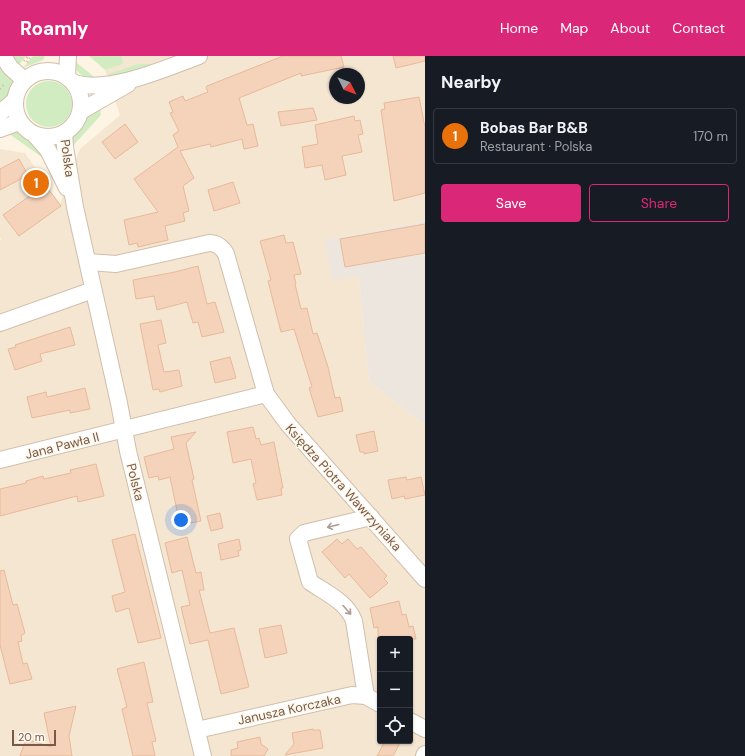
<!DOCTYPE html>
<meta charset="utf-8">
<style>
body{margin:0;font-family:"DM Sans",sans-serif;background:#242831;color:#f1f3f6}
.controls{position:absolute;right:12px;bottom:12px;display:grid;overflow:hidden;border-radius:4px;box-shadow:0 1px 3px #0004}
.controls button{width:36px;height:36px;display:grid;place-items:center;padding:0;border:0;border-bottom:1px solid #363941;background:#171b24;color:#f1f3f6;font:20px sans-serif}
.compass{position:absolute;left:329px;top:12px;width:36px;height:36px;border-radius:50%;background:#171b24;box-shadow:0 1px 3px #0004;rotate:132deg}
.scale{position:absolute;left:12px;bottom:10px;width:44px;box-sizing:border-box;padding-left:4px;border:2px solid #775a48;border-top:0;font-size:11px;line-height:14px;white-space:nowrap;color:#775a48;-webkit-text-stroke:3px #fff8ec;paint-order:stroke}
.you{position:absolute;left:181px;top:464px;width:14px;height:14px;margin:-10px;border:3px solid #fff;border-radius:50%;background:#1a73e8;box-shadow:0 0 0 6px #1a73e833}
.badge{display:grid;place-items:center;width:26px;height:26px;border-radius:50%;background:#db2777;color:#fff;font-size:13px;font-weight:700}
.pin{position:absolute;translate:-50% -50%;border:2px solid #fff;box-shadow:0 1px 4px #0006}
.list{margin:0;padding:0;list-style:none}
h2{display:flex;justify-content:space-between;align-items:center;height:52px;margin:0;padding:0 16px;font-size:17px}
h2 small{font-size:13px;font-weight:400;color:#9ea1a6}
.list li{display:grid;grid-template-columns:26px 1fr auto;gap:12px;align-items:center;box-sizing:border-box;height:56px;margin:0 8px 8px;padding:0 8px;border:1px solid #363941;border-radius:4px}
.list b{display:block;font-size:15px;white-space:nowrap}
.list p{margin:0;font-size:13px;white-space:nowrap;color:#9ea1a6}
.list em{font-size:13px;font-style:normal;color:#9ea1a6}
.actions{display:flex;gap:8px;padding:12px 16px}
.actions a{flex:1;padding:9px 0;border:1px solid #db2777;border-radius:4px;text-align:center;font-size:14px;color:#db2777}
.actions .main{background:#db2777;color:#fff}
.icon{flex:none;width:22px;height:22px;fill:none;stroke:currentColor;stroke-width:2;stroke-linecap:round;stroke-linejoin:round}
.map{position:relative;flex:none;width:425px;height:700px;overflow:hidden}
header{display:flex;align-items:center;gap:24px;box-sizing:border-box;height:56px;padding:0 20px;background:#db2777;color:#fff}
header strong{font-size:19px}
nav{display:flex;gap:22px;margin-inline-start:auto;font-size:14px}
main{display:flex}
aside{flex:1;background:#171b24}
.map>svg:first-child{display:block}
.residential{fill:#f5e6d2;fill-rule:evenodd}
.industrial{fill:#ede6df}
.green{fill:#d2ecc2}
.building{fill:#f4d3ba;stroke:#e8b99a}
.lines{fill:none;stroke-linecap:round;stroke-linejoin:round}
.minor-casing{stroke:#d1beac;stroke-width:18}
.path{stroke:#d9b69d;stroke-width:2.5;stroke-dasharray:1 3;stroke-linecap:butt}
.minor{stroke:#fff;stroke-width:16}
.oneway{stroke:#ad9c91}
.labels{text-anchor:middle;stroke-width:3;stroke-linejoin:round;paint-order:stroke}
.street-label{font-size:13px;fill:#775a48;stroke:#fff8ec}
</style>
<header>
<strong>Roamly</strong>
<nav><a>Home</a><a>Map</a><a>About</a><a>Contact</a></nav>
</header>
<main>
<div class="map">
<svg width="425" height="700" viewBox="0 0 425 700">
<rect width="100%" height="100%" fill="#fdf4e4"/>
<path class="residential" d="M122,0H425V165L326,184L359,220L369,325L425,369V700H0V185L1,184L0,181V93L25,97L60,148L80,93L120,59L105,14L123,8ZM335,18H359V42H335ZM380,583H410V685H380Z"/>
<polygon class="industrial" points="425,165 425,369 369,325 359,220 332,224 325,184"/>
<g class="green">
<path d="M0,0H26L10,20C18,32 9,40 0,49Z"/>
<polygon points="33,0 45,0 43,4 23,12"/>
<polygon points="89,0 122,0 123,8 105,14"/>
<path d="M72,3L93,20L95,25C82,21 75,17 72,3Z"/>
<polygon points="138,8 153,8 110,22 108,18"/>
<circle cx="49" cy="48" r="23"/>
<path d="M100,52L101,59L70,93C71,75 85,61 100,52Z"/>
<path d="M14,75C32,79 36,86 43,102L8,77Z"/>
</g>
<g class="building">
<polygon points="283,0 341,0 344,11 301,20 301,17 239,42 247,69 253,68 258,90 244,93 242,83 211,91 210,88 180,95 194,122 183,130 189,155 183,157 185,165 165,170 168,184 138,191 137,187 129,189 124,164 158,156 134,123 178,91 173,79 179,75 170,57 173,56 169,46 183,40 185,45 208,36 206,31 207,30"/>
<polygon points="393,0 425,0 425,5 396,12"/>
<polygon points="419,41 425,71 425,137 394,145 381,54 385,53 384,47"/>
<polygon points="313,52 317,64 281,70 278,56"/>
<polygon points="354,60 355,65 360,64 363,78 358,79 362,96 342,100 346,119 325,124 322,109 305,112 302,91 318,88 315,69"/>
<polygon points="125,68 138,86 115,103 102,86"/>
<polygon points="19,103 28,119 0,134 0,113"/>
<polygon points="233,126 240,147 214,155 208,134"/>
<polygon points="45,129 61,150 19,180 3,159"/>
<polygon points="425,168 425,197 345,211 340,183"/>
<polygon points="284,179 286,187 293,186 301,218 294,219 296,228 295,228 301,253 307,252 313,278 317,277 328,311 335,342 340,341 343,355 318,361 309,332 312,331 294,273 281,276 268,225 271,224 260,185"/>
<polygon points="198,210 207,248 215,246 224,276 202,281 198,266 193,267 187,246 157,254 154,240 136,243 133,224 175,216"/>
<polygon points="161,264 166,287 158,289 164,316 179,314 182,330 160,336 159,333 153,334 140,268"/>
<polygon points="70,271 75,289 40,298 42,305 15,314 8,293 16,291 15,289"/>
<polygon points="230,301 236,322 215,327 210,306"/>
<polygon points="85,332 90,353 70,357 70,354 32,362 27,341 46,336 47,341"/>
<polygon points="253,371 256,383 259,382 261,389 274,386 283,432 281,432 282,439 257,444 253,428 256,427 251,403 233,407 227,376"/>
<polygon points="374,375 378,395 364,398 364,396 360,396 356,379"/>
<polygon points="196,376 186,387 194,423 192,424 201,465 180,469 170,421 159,424 158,420 149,422 144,401 174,393 171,381"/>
<polygon points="96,408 104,440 78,446 77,440 0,460 0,433 26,427 26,425 43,420 44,423 71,417 70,414"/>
<polygon points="406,421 407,424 421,421 425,439 405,443 404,440 392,443 388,424"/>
<polygon points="220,457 223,472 211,475 207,460"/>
<polygon points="135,478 161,582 138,587 129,552 116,556 112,540 125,536 112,484"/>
<polygon points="187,481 196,517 201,516 204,534 199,534 210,577 234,572 249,631 221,638 208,584 190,588 181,551 190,549 182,514 172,517 165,487"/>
<polygon points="239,483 241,494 238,495 239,500 221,504 218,488"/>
<polygon points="337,483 342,488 348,483 357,493 361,491 387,520 384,523 388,527 370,542 349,518 345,522 322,496"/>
<polygon points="4,514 13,549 17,548 25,577 21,580 22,585 18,586 23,608 27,607 32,623 10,628 0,589 0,515"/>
<polygon points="399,545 402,559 406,558 409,571 413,570 416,583 378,583 378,571 374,572 370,552"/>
<polygon points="281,569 287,597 265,602 259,573"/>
<polygon points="144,606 153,646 147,647 156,685 152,686 155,700 133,700 122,653 127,651 117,613"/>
<polygon points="76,650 69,680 72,700 20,700 26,683 51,691 44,657"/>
<polygon points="313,673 313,674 320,674 323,692 285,699 294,688 292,677"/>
<polygon points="260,681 261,688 268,693 264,700 231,700 231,694 238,692 237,686"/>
<polygon points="385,685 401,685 393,700 377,700"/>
</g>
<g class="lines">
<defs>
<g id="minor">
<polyline points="3,0 10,11 24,24"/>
<circle cx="48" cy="48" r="33"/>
<polyline points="67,20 68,0"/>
<path d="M74,27C109,38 166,12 199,0"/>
<polyline points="81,55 128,28"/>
<polyline points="0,57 14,45"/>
<polyline points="0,73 19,66"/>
<polyline points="64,77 65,91 75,151 119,347 128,395 203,700"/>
<polyline points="35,79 48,94 67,132"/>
<path d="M88,206L116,208L209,187C217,187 222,191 226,198L266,338L288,368L425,523"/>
<polyline points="0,267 93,234"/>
<polyline points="0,404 266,338"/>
<path d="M366,640L354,565C347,546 326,537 310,526L298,483L304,477L371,461"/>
<polyline points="410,665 425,673"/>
<polyline points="197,674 352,639 366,640 380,648"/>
<polyline points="424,700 425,698"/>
</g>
</defs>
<use href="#minor" class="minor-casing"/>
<g class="path">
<polyline points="24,5 28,0"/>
<polyline points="27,6 31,0"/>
<polyline points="0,33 5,27"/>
</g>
<use href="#minor" class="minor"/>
</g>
<defs><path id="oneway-shaft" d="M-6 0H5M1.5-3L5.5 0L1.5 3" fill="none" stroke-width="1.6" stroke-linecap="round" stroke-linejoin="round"/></defs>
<g class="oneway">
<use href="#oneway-shaft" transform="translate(333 470) rotate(166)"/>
<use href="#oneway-shaft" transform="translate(347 554) rotate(48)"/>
</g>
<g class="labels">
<g class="street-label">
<text transform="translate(68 102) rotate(82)" y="5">Polska</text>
<text transform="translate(62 389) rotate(-14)" y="5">Jana Pawła II</text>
<text transform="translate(136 426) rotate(76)" y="5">Polska</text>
<text transform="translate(344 431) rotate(48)" y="5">Księdza Piotra Wawrzyniaka</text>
<text transform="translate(289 653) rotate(-12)" y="5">Janusza Korczaka</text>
</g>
</g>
</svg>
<div class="controls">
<button>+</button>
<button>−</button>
<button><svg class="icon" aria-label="locate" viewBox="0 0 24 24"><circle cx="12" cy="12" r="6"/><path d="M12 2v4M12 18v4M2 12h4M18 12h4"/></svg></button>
</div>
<svg class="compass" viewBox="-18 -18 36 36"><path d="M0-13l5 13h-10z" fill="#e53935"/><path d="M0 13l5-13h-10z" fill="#9ea1a6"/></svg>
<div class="scale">20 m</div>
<div class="you"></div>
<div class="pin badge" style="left:36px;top:127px;background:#e8710a">1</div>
</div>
<aside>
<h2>Nearby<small></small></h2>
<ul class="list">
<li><span class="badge" style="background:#e8710a">1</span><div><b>Bobas Bar B&amp;B</b><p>Restaurant · Polska</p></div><em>170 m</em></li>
</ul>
<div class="actions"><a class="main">Save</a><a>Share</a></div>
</aside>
</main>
